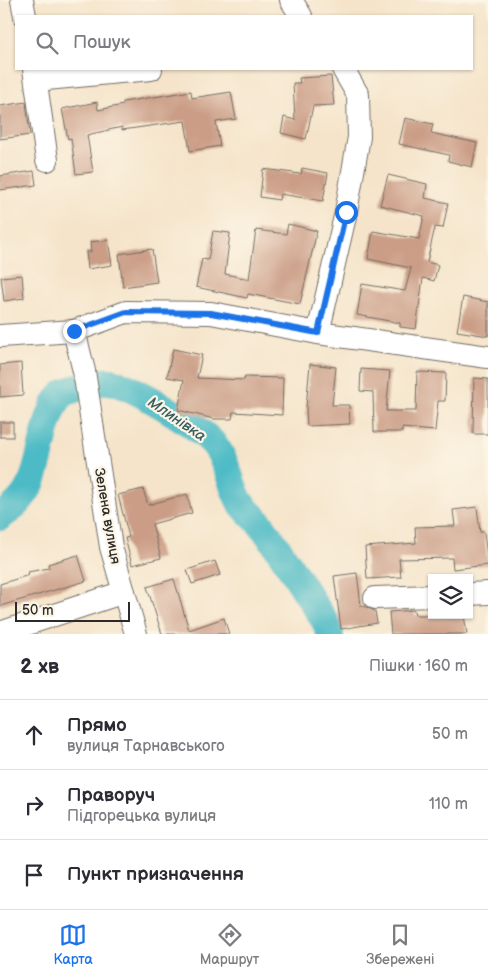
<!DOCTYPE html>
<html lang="uk">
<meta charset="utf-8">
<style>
body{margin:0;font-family:"Balsamiq Sans",sans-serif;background:#f7f7f7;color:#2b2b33}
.controls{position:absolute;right:15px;bottom:15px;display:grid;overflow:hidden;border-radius:0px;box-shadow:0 1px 4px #0004}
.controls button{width:45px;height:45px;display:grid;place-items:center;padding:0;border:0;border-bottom:1px solid #e1e1e2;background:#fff;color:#2b2b33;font:25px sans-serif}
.scale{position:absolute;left:15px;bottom:12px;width:115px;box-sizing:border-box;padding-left:5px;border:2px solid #2b2b2b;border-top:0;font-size:14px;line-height:18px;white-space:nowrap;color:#2b2b2b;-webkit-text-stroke:4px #fcf5e5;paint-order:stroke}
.stop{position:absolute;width:15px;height:15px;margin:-11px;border:4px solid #1a73e8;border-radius:50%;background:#fff}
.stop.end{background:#1a73e8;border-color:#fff;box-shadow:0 1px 5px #0008}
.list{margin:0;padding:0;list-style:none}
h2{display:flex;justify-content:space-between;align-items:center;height:65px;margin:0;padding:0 20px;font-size:21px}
h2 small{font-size:16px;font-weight:400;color:#7c7c81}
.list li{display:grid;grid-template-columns:32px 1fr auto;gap:15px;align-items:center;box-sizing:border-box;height:70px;padding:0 20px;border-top:1px solid #e1e1e2}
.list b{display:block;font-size:19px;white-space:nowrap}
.list p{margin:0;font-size:16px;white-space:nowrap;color:#7c7c81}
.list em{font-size:16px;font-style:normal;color:#7c7c81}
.icon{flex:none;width:28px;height:28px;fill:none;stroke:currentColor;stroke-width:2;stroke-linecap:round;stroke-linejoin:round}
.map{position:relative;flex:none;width:488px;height:634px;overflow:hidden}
.search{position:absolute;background:#fff;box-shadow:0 1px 4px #0004;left:15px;right:15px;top:15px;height:55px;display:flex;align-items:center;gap:12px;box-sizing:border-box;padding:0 18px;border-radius:0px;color:#7c7c81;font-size:19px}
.sheet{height:275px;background:#fff}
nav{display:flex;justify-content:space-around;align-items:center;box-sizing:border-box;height:70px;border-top:1px solid #e1e1e2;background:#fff;font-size:14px;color:#7c7c81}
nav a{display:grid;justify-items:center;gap:2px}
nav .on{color:#1a73e8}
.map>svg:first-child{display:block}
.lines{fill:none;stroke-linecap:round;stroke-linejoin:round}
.river{stroke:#4dbbc6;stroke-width:28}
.building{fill:#cb9d86}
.minor-casing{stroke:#726c63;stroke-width:24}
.minor{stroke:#fff;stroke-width:22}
.route{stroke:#1a73e8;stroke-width:6}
.labels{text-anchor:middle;stroke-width:4.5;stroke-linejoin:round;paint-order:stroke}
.street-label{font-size:14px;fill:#2b2b2b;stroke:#fcf5e5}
.water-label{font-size:15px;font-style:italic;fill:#375d61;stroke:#fcf5e5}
</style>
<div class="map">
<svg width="488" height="634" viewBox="0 0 488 634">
<rect width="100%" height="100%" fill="#fcf5e5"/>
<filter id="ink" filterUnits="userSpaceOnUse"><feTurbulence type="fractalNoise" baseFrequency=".02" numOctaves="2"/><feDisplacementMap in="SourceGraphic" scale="10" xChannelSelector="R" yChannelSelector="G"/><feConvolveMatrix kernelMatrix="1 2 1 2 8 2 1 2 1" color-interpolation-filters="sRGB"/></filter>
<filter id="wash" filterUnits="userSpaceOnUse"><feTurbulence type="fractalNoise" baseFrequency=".0096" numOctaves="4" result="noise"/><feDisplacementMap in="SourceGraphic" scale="20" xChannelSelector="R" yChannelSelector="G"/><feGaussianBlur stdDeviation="1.12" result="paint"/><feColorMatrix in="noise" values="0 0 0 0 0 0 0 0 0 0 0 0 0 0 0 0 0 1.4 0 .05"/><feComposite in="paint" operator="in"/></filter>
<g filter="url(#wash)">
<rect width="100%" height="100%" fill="#f5e4ca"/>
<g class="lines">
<path class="river" d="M0,517C41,490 35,464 48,423C51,413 54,403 61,396C68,389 102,380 112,382C137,388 193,423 212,442C226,457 230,482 239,500C245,510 255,517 262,526C285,556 304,590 325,621L330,634"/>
</g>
<g id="blocks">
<g class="building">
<polygon points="331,76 334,105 313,106 306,139 281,133 284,117 295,120 293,83 300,83 299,78"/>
<polygon points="191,91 192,98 231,92 236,119 216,122 220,146 190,151 185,121 122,130 122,127 87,135 93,172 76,174 71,138 68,139 62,109 97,102 98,110 123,105 123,102"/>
<polygon points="26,102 30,135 0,139 0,106"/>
<polygon points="405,118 433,124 431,133 477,143 472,167 448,161 449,155 399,144"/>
<polygon points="302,168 328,173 323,201 280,194 279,200 260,197 263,169 301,174"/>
<polygon points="34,171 36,185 0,190 0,176"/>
<polygon points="388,175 427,184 425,198 448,203 443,228 435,227 427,262 438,265 434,281 423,278 416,329 400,327 400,323 357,315 362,284 405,291 411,268 368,259 373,231 419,239 424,216 380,205"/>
<polygon points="288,224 317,231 300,304 248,294 247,298 196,287 202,259 208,260 213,231 230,233 225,274 249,279 256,230 286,234"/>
<polygon points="108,240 112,265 88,269 86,252 91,252 90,242"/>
<polygon points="152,249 157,282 123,287 119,254"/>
<polygon points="22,275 24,298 4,301 1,277"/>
<polygon points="463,297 488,302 488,336 457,331"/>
<polygon points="173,349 202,355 197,378 244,380 245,377 283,378 282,415 233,412 232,419 214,419 178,410 184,380 167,377"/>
<polygon points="21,363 23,395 0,397 0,365"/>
<polygon points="310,364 336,367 332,405 349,405 350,424 307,426 306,407"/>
<polygon points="361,369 390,371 386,411 416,411 417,372 446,373 445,401 438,401 435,431 402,428 402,432 374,432 373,392 360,391"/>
<polygon points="474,378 488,379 488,434 473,434"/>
<rect x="0" y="422" width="13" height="15"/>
<polygon points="143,489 148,505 187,494 192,513 152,524 161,558 132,565 125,538 129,537 118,495"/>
<polygon points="477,507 480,532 484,532 488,565 453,569 452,558 399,559 401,577 367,579 365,547 416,543 415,527 455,526 453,510"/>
<polygon points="78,555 86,581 0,606 0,584 29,575 28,572 49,568 48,564"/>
<polygon points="215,561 220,575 192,584 187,570"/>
<polygon points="357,573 361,606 364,606 375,611 377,623 341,629 334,576"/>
<polygon points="174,579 189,630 224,618 229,634 162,634 147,587"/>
<polygon points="414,610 415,615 464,615 467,634 391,634 389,612"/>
</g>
</g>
</g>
<g filter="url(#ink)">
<use href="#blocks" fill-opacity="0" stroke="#726c63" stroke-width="1"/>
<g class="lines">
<defs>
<g id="minor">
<polyline points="22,0 25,16"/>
<polyline points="291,0 301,16"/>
<polyline points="34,69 47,160"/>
<polyline points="36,80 151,69"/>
<polyline points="74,331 84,371 111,547 136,634"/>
<polyline points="318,333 346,212 359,137 358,95 343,69"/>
<polyline points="0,336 74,331 126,312 211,313 318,333 488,357"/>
<polyline points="469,594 488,593"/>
<polyline points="375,598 432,596"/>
<polyline points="0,633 124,592"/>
</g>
</defs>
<use href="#minor" class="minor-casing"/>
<use href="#minor" class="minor"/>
</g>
</g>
<g class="lines" filter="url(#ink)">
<polyline class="route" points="74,331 126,312 211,313 318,333 346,212"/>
</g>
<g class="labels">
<g class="street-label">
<text transform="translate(108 516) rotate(80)" y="5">Зелена вулиця</text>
</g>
<g class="water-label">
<text transform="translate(177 419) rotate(34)" y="5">Млинівка</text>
</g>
</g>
</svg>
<div class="controls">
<button><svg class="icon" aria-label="layers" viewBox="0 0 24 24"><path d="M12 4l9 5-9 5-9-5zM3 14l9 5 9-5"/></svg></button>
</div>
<div class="scale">50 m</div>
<div class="stop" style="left:346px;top:212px"></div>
<div class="stop end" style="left:74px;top:331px"></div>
<div class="search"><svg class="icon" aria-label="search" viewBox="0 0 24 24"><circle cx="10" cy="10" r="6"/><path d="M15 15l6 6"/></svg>Пошук</div>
</div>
<section class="sheet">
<h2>2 хв<small>Пішки · 160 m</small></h2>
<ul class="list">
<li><svg class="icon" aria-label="ahead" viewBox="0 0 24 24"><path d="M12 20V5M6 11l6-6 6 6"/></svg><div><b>Прямо</b><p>вулиця Тарнавського</p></div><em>50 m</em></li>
<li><svg class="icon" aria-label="right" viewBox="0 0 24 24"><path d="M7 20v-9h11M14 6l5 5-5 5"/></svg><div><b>Праворуч</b><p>Підгорецька вулиця</p></div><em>110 m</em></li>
<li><svg class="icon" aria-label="arrive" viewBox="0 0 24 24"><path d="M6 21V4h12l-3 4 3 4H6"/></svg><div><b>Пункт призначення</b></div></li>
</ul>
</section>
<nav>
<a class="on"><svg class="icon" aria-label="map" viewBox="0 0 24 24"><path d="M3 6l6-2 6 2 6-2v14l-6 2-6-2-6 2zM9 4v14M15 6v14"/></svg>Карта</a>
<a><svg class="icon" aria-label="directions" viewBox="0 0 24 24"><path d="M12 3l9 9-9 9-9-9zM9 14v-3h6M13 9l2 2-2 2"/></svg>Маршрут</a>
<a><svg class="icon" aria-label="saved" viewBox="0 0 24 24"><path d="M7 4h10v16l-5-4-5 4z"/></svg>Збережені</a>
</nav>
